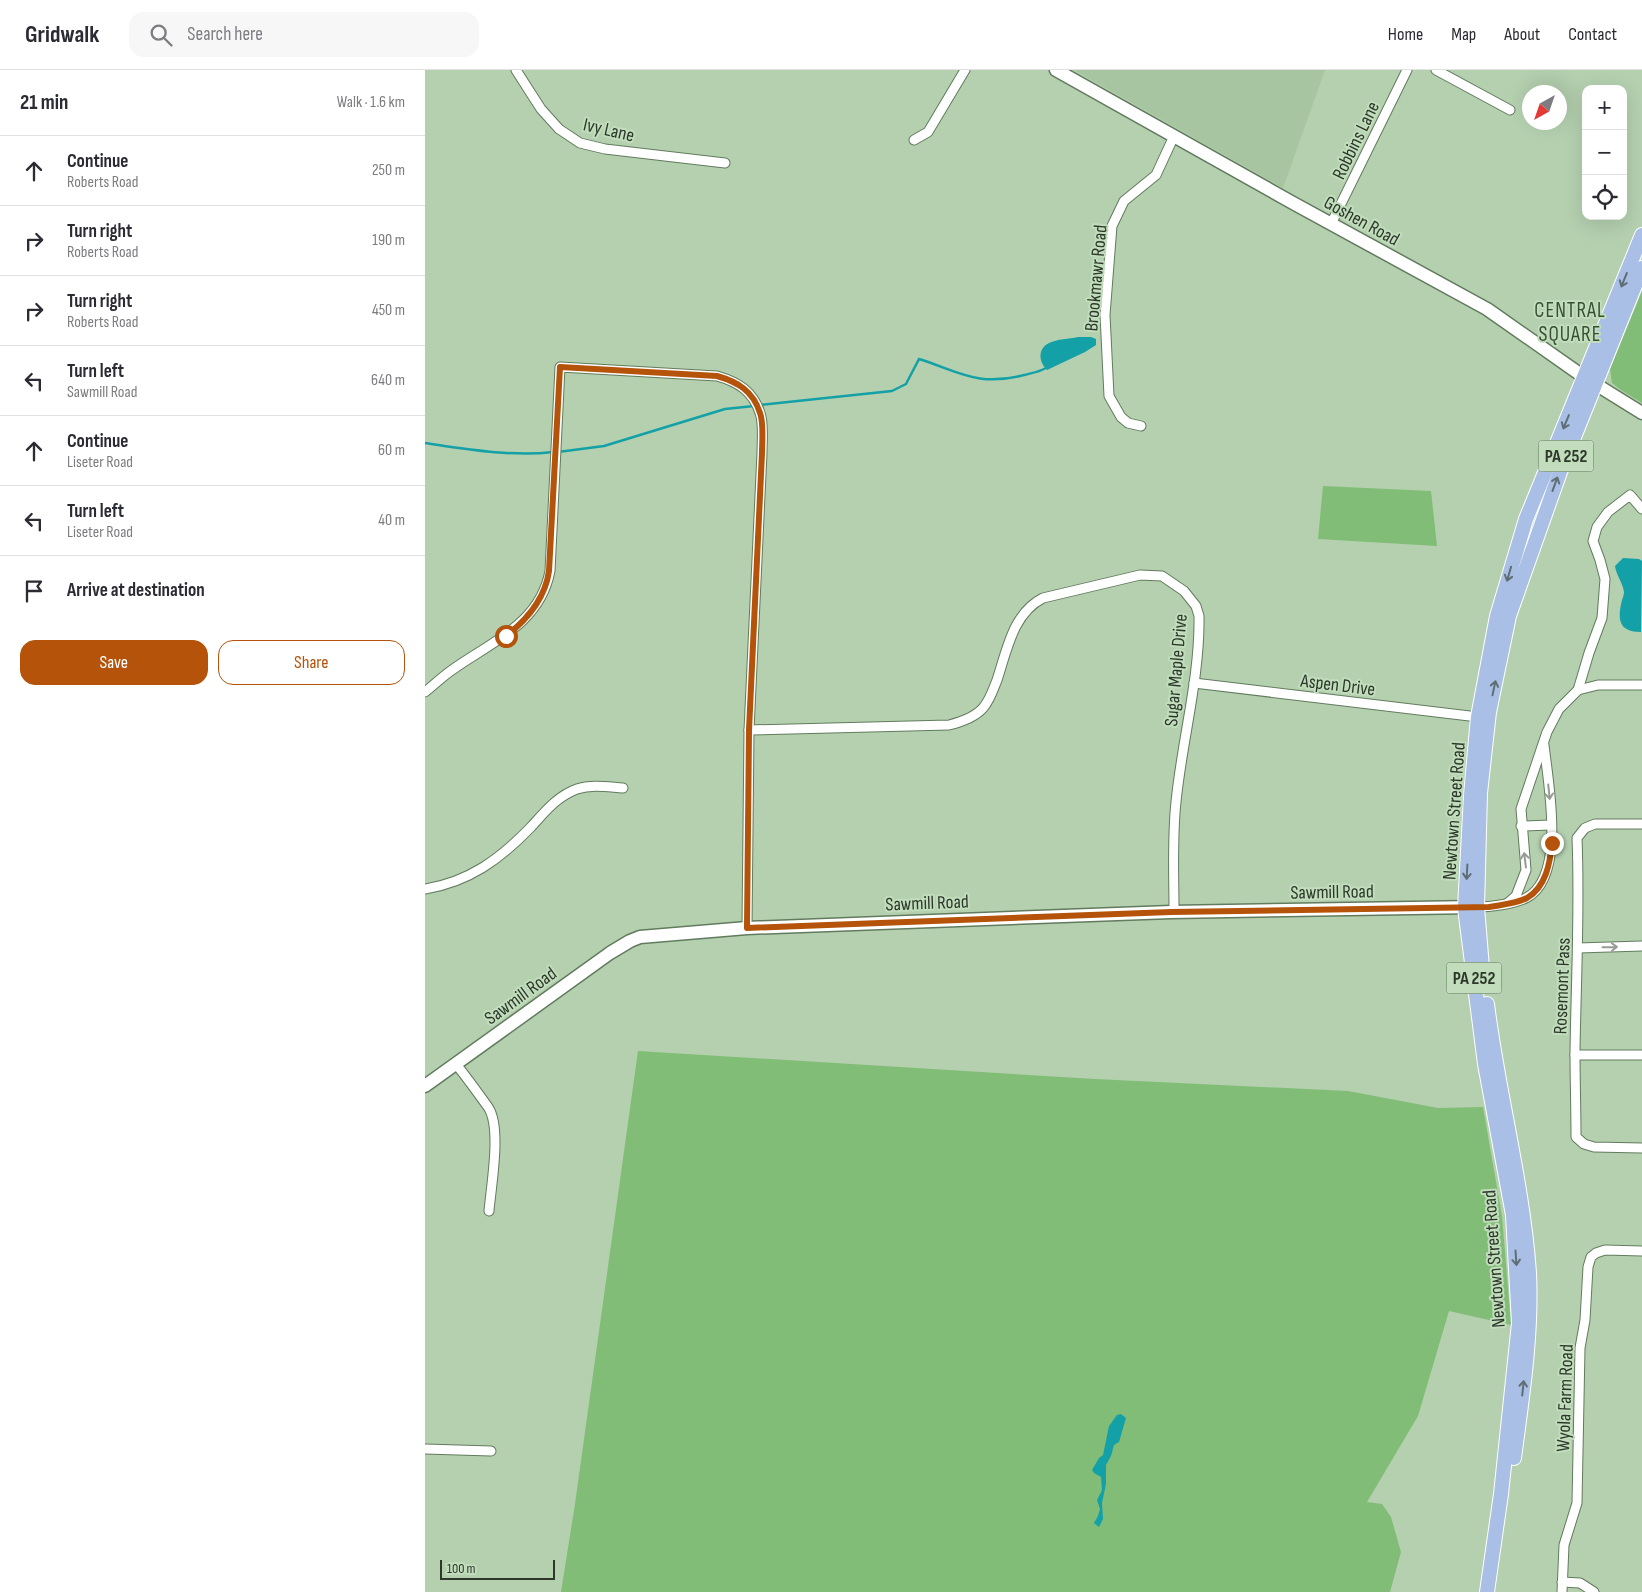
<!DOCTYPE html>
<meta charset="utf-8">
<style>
body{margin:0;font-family:"Sofia Sans Condensed",sans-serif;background:#f7f7f7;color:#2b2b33}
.controls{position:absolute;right:15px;top:15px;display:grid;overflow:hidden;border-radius:10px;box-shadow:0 5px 20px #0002}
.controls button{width:45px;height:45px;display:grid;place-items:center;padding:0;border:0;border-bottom:1px solid #e1e1e2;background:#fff;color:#2b2b33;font:25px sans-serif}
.compass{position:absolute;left:1097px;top:15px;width:45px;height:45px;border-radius:50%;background:#fff;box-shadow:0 5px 20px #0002;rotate:220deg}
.scale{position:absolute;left:15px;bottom:12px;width:115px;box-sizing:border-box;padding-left:5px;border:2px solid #2d382b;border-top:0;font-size:14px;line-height:18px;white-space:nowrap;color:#2d382b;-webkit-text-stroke:4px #c1ddbc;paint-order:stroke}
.stop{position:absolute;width:15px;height:15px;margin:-11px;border:4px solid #b45309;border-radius:50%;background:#fff}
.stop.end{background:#b45309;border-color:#fff;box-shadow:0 1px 5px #0008}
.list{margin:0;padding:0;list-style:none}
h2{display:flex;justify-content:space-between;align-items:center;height:65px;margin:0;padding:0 20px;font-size:21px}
h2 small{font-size:16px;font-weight:400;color:#7c7c81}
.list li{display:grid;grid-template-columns:32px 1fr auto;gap:15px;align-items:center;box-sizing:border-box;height:70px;padding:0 20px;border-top:1px solid #e1e1e2}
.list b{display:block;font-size:19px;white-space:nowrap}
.list p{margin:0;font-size:16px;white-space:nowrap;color:#7c7c81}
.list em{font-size:16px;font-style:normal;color:#7c7c81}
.actions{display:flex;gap:10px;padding:15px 20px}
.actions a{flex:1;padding:11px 0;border:1px solid #b45309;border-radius:15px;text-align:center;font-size:18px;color:#b45309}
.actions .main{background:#b45309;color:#fff}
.icon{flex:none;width:28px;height:28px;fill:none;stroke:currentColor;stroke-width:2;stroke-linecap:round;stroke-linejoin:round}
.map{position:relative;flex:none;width:1217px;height:1522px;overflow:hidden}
header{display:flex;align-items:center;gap:30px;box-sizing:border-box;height:70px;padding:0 25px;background:#fff;border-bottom:1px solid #e1e1e2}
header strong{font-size:24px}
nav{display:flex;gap:28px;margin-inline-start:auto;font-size:18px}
.search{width:350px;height:45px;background:#f7f7f7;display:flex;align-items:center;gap:12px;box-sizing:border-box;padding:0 18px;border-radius:15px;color:#7c7c81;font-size:19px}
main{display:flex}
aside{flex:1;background:#fff}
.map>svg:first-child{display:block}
.built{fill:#a6c5a0}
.green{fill:#81bd76}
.water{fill:#14a0a7}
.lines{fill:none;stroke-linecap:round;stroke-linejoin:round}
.stream{stroke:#14a0a7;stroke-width:2.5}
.street-casing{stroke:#627b5e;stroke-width:11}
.secondary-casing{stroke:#627b5e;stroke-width:15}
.primary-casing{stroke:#fff;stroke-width:16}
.street{stroke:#fff;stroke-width:9}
.secondary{stroke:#fff;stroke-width:12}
.primary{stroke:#aabfe5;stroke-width:14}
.oneway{stroke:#5f6e75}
.oneway2{stroke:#969c95}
.route{stroke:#b45309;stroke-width:6}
.labels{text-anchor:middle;stroke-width:4;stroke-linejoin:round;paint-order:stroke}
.shield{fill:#c1ddbc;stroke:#596a56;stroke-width:1}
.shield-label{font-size:18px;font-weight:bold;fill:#2d382b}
.street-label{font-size:19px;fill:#2d382b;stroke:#c1ddbc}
.quarter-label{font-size:21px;letter-spacing:1px;fill:#374f33;stroke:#c1ddbc}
</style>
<header>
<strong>Gridwalk</strong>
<div class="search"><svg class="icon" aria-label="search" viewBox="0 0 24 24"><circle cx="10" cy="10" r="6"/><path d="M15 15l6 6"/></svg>Search here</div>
<nav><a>Home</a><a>Map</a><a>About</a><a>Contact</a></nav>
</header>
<main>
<aside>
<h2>21 min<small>Walk · 1.6 km</small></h2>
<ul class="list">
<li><svg class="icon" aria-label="ahead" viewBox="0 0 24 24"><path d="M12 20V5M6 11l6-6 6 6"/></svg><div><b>Continue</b><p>Roberts Road</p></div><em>250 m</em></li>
<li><svg class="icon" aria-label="right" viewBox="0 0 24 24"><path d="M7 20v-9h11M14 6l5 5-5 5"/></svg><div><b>Turn right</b><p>Roberts Road</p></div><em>190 m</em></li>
<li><svg class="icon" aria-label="right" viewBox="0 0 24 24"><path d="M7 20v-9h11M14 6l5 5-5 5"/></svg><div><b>Turn right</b><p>Roberts Road</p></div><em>450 m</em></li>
<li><svg class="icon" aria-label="left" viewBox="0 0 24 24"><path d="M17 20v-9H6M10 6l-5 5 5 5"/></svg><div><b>Turn left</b><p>Sawmill Road</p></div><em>640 m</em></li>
<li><svg class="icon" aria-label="ahead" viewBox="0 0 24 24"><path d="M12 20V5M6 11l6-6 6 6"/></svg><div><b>Continue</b><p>Liseter Road</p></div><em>60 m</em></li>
<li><svg class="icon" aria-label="left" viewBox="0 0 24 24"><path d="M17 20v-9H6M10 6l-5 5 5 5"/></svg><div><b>Turn left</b><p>Liseter Road</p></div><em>40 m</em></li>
<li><svg class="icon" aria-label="arrive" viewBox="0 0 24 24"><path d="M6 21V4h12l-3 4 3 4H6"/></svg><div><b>Arrive at destination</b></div></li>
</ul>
<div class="actions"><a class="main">Save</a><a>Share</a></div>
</aside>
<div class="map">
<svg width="1217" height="1522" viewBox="0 0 1217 1522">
<rect width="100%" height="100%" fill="#b4d0af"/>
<polygon class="built" points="649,0 900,0 858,118"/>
<g class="green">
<polygon points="1217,221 1217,333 1196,320 1187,313 1185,299"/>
<polygon points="898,416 1006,421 1012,476 893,469"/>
<polygon points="213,981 670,1009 923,1021 1013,1038 1058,1037 1077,1146 1086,1255 1024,1241 993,1346 942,1432 957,1434 966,1447 976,1482 965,1522 136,1522 150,1434"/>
</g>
<g class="water">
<path d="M653,267H666L671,269V275L660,282L622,300C614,292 612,279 624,273C632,269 644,269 653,267Z"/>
<path d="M1198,488L1214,489L1217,491L1216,562C1194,562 1192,550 1197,530C1198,527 1199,525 1199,522C1198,513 1191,505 1190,496Z"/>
<polygon points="696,1344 701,1348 694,1372 689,1375 686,1386 681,1395 681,1414 677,1433 678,1449 674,1457 669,1453 673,1446 675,1439 672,1430 677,1420 676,1407 669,1403 667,1400 674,1388 678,1385 684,1356 692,1345"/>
</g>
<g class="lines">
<g class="stream">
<path d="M334,335L467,321L481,314L494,289C535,302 553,317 599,305C607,303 614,302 621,298"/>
<path d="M0,373C41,379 87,387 128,382"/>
<polyline points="133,382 179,376 300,339 329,336"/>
</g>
<defs>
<g id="street">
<polyline points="91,0 116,39 134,59 155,73 180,79 300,93"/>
<polyline points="1011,0 1085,40"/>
<polyline points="489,70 503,62 540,0"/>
<polyline points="906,154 982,0"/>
<polyline points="716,356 703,353 696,347 684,326 680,245 687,156 699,131 731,105 749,66"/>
<polyline points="769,613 1053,647"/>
<polyline points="1153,620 1164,583 1177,548 1180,509 1175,490 1168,471 1172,457 1183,442 1205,425 1217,439"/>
<path d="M0,622C9,615 18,606 27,600C66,572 115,554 125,501L135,297L292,306C313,312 328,321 335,343C339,353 337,372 337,383L324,660L322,858"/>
<path d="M324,660L524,655C536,652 550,647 558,638C565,630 568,620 572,610C582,580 588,543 618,528L715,505L737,506L759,521L771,536L774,546C775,608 757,670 751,732C747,768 749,806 749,842"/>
<path d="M1217,754H1170L1160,758L1152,768C1155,839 1151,911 1150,982C1150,1010 1151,1039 1151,1067L1159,1074L1169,1077L1217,1078"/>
<polyline points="1096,756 1126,755"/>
<path d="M0,819C44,812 75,789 105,758C119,743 132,726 152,719C167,714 183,717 198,718"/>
<polyline points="1083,833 1091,826 1101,800 1096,739 1122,662 1134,639 1153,620 1173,615 1217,615"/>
<path d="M1052,837C1066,837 1088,834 1101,828C1142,807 1123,712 1119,675"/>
<polyline points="1153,878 1217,876"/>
<polyline points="1150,985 1217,985"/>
<path d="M31,994C42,1008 53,1023 63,1037C77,1057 66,1116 64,1141"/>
<polyline points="0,1379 66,1381"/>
<polyline points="1137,1512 1155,1513 1169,1522"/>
<polyline points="1137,1522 1139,1475 1152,1433 1155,1278 1160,1250 1163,1197 1166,1187 1171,1183 1180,1180 1217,1181"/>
</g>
<g id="secondary">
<polyline points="631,0 868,133 1062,239 1159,307 1217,343"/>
<polyline points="0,1016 185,883 205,871 215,867 322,858 746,842 1050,837"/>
</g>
<g id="primary">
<polyline points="1058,910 1052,837 1055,723 1064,642 1084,546 1135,402 1217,198"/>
<path d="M1062,934C1073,1023 1098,1114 1104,1203C1107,1265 1097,1327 1089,1388"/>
<polyline points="1062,1522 1076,1424 1094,1253 1088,1145 1060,994 1040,838 1046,725 1053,647 1072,546 1101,449 1217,165"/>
</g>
</defs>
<use href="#street" class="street-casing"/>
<use href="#secondary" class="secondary-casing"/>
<use href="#primary" class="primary-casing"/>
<use href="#street" class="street"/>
<use href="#secondary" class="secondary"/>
<use href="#primary" class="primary"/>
</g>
<defs><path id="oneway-shaft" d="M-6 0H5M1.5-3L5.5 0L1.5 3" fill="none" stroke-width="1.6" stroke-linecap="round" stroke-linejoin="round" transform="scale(1.25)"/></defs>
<g class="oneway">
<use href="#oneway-shaft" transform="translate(1199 210) rotate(112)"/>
<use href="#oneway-shaft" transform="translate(1141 352) rotate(113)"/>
<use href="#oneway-shaft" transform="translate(1130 414) rotate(-70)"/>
<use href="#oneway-shaft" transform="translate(1084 504) rotate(106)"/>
<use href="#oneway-shaft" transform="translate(1069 618) rotate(-78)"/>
<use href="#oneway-shaft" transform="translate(1042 802) rotate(93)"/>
<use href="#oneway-shaft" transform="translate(1091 1188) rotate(86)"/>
<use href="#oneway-shaft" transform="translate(1098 1318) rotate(-84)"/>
</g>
<g class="oneway2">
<use href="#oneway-shaft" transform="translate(1124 722) rotate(84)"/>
<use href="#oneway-shaft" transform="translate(1100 790) rotate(-97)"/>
<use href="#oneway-shaft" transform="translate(1185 877) rotate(-1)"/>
</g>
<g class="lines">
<path class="route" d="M81,566C103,549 120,529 124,501L135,297L292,306C313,312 328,321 335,343C339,353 337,372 337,383L324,660L322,858L746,842L1064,837C1075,835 1091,834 1102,828C1121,817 1125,793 1127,773"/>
</g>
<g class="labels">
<g class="shield">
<rect x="1113.5" y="370.5" width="55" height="31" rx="4"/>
<rect x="1021.5" y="892.5" width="55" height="31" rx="4"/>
</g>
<g class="shield-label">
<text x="1141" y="392">PA 252</text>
<text x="1049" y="914">PA 252</text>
</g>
<g class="street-label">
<text transform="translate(184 59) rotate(13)" y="7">Ivy Lane</text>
<text transform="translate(930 70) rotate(-64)" y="7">Robbins Lane</text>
<text transform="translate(937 150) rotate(29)" y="7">Goshen Road</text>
<text transform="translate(670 208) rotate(-85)" y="7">Brookmawr Road</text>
<text transform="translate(750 600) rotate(-85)" y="7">Sugar Maple Drive</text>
<text transform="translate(913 614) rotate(7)" y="7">Aspen Drive</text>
<text transform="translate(1028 741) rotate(-86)" y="7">Newtown Street Road</text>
<text transform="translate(907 821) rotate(-1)" y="7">Sawmill Road</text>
<text transform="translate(502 832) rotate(-2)" y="7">Sawmill Road</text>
<text transform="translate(1136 916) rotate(-88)" y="7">Rosemont Pass</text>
<text transform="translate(95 925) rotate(-36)" y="7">Sawmill Road</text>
<text transform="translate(1068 1189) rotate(-94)" y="7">Newtown Street Road</text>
<text transform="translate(1139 1328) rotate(-88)" y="7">Wyola Farm Road</text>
</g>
<g class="quarter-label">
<text x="1145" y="247">CENTRAL<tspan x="1145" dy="24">SQUARE</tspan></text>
</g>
</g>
</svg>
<div class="controls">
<button>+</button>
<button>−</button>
<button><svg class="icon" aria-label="locate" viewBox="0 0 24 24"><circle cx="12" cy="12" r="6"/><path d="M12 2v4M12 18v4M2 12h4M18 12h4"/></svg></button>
</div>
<svg class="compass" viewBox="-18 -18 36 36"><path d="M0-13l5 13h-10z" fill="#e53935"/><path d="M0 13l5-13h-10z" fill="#7c7c81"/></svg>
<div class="scale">100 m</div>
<div class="stop" style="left:81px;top:566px"></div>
<div class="stop end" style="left:1127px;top:773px"></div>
</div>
</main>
